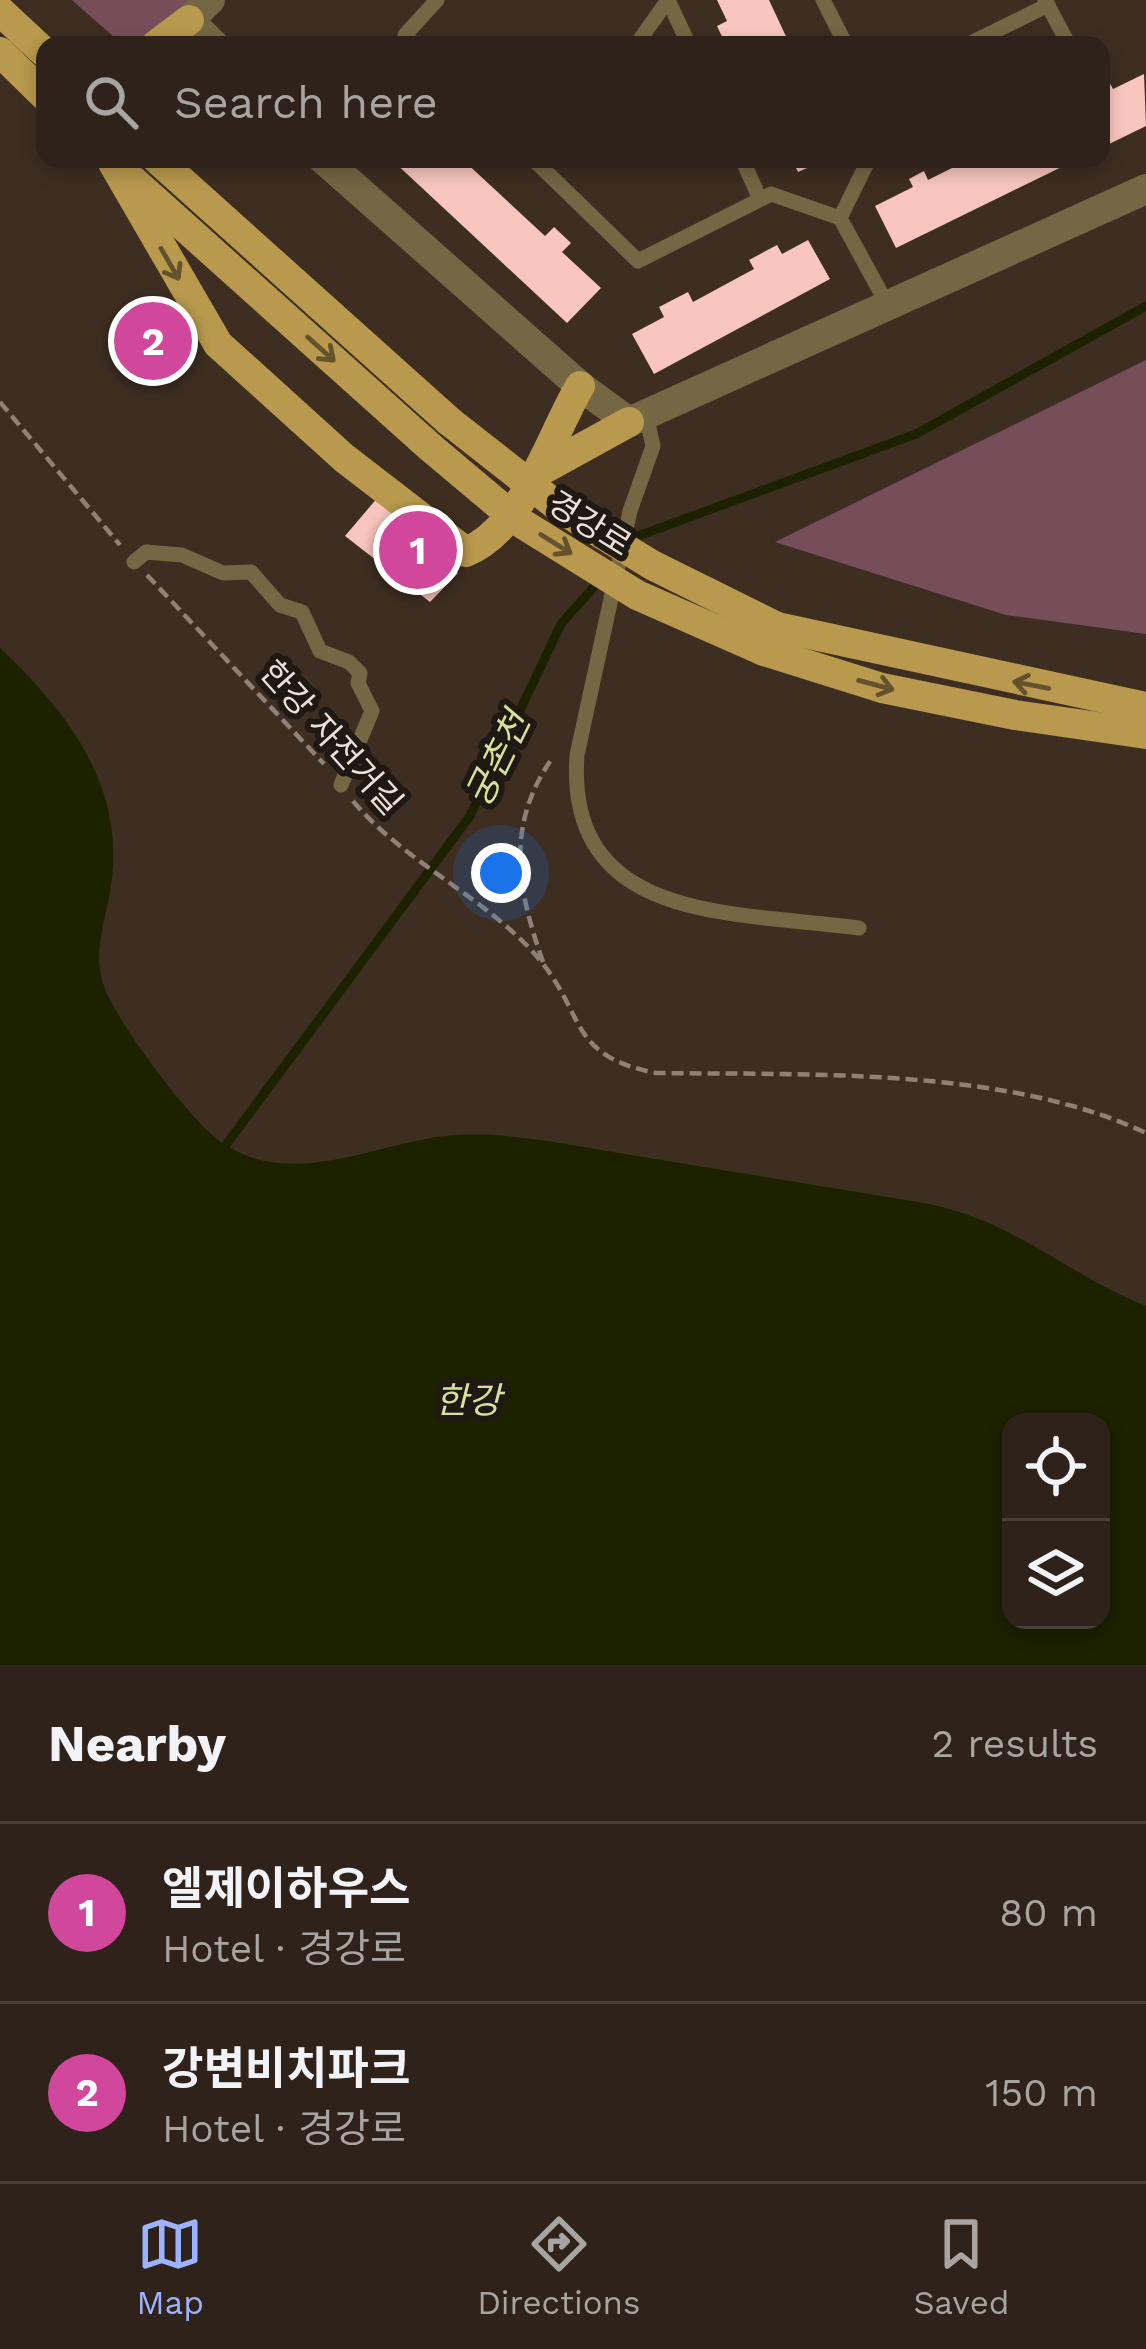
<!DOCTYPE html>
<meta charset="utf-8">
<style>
body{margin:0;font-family:"Work Sans","Noto Sans KR",sans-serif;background:#362a23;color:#f1f3f6}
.controls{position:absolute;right:36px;bottom:36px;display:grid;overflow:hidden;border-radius:24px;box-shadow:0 6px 18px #0003}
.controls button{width:108px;height:108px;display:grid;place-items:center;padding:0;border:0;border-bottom:3px solid #493f39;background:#2e221a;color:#f1f3f6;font:60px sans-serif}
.you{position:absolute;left:501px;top:873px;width:42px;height:42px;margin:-30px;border:9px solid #fff;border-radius:50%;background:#1a73e8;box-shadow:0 0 0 18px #1a73e833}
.badge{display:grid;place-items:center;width:78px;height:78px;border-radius:50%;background:#9eb3fd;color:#fff;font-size:39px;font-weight:700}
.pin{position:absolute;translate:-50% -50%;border:6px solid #fff;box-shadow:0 3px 12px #0006}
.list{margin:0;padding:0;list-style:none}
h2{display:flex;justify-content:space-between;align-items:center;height:156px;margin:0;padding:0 48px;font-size:51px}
h2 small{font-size:39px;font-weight:400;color:#a7a4a2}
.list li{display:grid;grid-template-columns:78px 1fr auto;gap:36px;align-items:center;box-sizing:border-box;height:180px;padding:0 48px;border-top:3px solid #493f39}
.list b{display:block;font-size:45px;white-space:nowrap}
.list p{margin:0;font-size:39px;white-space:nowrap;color:#a7a4a2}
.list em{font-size:39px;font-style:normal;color:#a7a4a2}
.icon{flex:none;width:66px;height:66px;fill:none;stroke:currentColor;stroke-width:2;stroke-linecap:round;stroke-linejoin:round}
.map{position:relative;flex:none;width:1146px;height:1665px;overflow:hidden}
.search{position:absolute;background:#2e221a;box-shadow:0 6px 18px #0003;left:36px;right:36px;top:36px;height:132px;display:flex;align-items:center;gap:30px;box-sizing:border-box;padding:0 42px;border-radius:24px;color:#a7a4a2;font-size:45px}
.sheet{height:516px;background:#2e221a}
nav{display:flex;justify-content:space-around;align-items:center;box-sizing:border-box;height:168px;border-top:3px solid #493f39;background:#2e221a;font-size:33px;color:#a7a4a2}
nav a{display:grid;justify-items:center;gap:6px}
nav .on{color:#9eb3fd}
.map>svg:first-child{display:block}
.green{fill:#764e5a}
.water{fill:#1c2100;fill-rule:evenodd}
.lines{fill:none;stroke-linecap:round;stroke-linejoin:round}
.stream{stroke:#1c2100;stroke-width:9}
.building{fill:#f8c6be}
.path{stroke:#8e8177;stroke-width:4.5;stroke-dasharray:12 6;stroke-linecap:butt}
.lane{stroke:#756644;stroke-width:15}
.street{stroke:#756644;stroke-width:30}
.primary{stroke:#b8994d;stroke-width:30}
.primary-bridge{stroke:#b8994d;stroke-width:30}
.oneway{stroke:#64522d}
.labels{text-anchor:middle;stroke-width:12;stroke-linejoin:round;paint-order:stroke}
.street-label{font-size:33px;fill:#ebe1d9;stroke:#201813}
.water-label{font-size:36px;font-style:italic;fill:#d5e19d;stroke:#201813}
</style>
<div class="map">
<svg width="1146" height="1665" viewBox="0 0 1146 1665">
<rect width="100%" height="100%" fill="#3e2e22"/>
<g class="green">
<path d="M72,0H194C172,23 157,45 123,45Z"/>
<polygon points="1146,360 1146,634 1006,615 775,542"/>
</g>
<path class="water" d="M0,648C70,714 128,790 110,892C104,925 92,956 105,989C120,1026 193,1126 227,1146C297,1190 384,1139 457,1135C517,1132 579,1147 637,1156C733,1172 829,1187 924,1203C1012,1219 1066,1274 1146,1306V1665H0ZM1011,1422H1101V1620H1011Z"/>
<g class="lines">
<g class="stream">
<polyline points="631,545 638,536 916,434 1146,306"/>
<polyline points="220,1153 470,816 561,624 600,580"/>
</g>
</g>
<g class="building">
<polygon points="717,0 769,0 790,45 726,45 717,26 727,21"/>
<polygon points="1144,74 1146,126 1101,148 1101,83 1108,80 1113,89"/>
<polygon points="391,159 462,159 545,236 554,227 571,243 562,252 601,288 567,323"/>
<polygon points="792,159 827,159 798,172"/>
<polygon points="970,159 1078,159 896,248 875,206 913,187 909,179 924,171 928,180"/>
<polygon points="808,240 830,279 654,374 632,334 664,317 659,307 688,292 693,302 754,269 749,260 777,245 782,254"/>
<polygon points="384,490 406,507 397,523 458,573 430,602 345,536"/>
</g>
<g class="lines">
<g class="path">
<polyline points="0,402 120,545"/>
<polyline points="147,575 324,764"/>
<path d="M353,801C404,863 495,902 543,964C585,1017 570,1056 656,1073C809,1075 1006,1067 1146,1133"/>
<path d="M543,962C517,888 505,825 553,757"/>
</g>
<g class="lane">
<polyline points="668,0 689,45"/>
<polyline points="823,0 846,45"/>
<polyline points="1045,0 1069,45"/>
<polyline points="971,43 1048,5"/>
<polyline points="415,45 405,35 437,0"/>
<polyline points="636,45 668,0"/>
<polyline points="533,159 638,261 771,194 840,218"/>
<polyline points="742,159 760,199"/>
<polyline points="869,159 840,218 887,304"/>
<path d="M646,415L653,446L630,511L577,755C565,925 737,911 859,928"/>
<polyline points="134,562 146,552 182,555 223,573 251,572 280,605 302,612 320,651 349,662 360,673 358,683 372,711 341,785"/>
</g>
<g class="street">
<polyline points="210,0 189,20 214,45"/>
<polyline points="323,159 580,386 629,422 1146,189"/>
</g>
<g class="primary">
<polyline points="0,11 45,53"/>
<polyline points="156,45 189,20"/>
<polyline points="0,52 45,96"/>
<polyline points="157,159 449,421"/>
<path d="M113,163L218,344L344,458L466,552C524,528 550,437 580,386"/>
<polyline points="131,179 430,447"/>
<polyline points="540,471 629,422"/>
<polyline points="777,627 1146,707"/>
<polyline points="764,651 882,688 1015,715 1146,734"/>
</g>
<g class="primary-bridge">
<polyline points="449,421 561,509 652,565 777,627"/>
<polyline points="430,447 518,521 637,595 764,651"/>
</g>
</g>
<defs><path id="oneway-shaft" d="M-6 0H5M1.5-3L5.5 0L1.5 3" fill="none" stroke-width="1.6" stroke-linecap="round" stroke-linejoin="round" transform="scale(3)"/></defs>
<g class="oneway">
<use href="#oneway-shaft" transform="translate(170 264) rotate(60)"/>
<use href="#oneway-shaft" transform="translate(321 349) rotate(42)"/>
<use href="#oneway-shaft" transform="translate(556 544) rotate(32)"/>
<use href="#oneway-shaft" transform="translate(876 685) rotate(15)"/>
<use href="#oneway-shaft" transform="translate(1031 685) rotate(-169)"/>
</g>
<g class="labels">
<g class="street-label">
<text transform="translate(590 523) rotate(32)" y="12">경강로</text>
<text transform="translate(332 737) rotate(48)" y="12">한강 자전거길</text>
</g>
<g class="water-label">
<text transform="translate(497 759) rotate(-64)" y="13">궁촌천</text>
<text x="468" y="1413">한강</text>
</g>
</g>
</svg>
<div class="controls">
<button><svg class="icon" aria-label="locate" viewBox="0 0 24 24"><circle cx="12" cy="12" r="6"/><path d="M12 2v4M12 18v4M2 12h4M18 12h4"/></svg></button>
<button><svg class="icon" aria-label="layers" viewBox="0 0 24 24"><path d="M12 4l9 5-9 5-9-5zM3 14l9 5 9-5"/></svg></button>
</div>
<div class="you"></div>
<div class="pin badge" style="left:418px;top:550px;background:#d1479c">1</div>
<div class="pin badge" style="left:153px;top:341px;background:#d1479c">2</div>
<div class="search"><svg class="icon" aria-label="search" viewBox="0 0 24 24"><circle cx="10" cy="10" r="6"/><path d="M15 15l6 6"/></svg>Search here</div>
</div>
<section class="sheet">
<h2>Nearby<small>2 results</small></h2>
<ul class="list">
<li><span class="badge" style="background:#d1479c">1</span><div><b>엘제이하우스</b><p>Hotel · 경강로</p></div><em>80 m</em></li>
<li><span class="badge" style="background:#d1479c">2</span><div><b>강변비치파크</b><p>Hotel · 경강로</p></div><em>150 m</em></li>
</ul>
</section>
<nav>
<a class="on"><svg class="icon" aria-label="map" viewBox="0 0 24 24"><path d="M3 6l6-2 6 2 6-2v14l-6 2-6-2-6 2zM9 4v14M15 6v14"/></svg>Map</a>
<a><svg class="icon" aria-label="directions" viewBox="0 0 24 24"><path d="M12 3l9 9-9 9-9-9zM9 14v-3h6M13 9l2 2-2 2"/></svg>Directions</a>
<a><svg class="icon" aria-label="saved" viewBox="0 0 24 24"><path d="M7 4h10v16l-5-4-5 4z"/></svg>Saved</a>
</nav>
